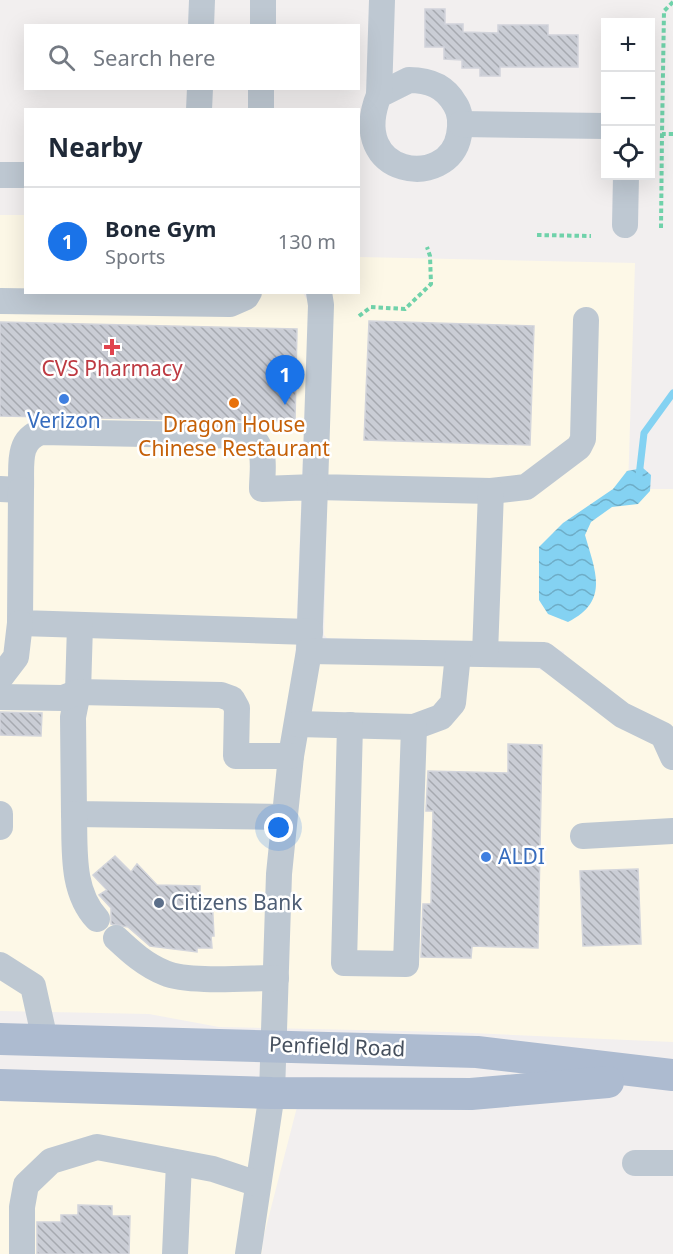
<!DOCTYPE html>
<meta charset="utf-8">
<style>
body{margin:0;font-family:"Noto Sans",sans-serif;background:#f6f6f7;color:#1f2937}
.controls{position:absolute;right:18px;top:18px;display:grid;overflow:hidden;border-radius:0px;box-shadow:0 6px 24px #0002}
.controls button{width:54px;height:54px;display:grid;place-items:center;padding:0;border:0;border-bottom:2px solid #e0e1e3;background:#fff;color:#1f2937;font:30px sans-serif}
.you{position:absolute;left:279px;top:828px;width:21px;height:21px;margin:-15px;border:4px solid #fff;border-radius:50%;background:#1a73e8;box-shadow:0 0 0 9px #1a73e833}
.badge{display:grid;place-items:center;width:39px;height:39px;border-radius:50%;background:#1a73e8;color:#fff;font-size:20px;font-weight:700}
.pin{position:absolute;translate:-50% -50px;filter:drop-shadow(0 2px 3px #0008)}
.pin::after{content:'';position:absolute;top:32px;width:21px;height:18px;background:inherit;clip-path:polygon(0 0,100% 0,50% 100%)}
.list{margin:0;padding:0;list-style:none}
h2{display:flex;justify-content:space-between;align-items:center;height:78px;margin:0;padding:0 24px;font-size:26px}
h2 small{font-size:20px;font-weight:400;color:#747a83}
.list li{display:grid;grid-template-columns:39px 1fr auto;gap:18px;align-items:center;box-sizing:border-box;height:108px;padding:0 24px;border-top:2px solid #e0e1e3}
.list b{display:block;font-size:22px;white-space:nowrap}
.list p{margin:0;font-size:20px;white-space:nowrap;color:#747a83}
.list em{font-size:20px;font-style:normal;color:#747a83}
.icon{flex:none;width:33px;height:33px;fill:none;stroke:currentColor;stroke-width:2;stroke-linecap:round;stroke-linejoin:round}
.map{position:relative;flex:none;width:673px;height:1254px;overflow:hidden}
.search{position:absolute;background:#fff;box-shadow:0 6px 24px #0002;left:24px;top:24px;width:336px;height:66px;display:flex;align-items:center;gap:15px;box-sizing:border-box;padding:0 21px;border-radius:0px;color:#747a83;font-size:22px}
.panel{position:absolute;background:#fff;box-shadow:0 6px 24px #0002;left:24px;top:108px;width:336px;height:186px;border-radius:0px}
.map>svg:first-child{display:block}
.commercial{fill:#fdf8e7}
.water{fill:url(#water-waves)}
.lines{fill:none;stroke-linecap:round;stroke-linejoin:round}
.stream{stroke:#84d2f2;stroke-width:7}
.building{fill:url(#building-back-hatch);stroke:#d2d4db;stroke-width:1.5}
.path{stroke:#70d2aa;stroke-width:4;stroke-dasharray:4.5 3;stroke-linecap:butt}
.minor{stroke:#bec8d2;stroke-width:26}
.major{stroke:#adbbd0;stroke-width:32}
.health-dot{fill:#e0444e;stroke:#fff;stroke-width:2}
.shop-dot{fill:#3f7fe0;stroke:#fff;stroke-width:2}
.food-dot{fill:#e8710a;stroke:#fff;stroke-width:2}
.service-dot{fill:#5c6f8a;stroke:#fff;stroke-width:2}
.labels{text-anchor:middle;stroke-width:5;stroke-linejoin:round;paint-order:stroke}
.health-label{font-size:21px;fill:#be3a42;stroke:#fff}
.shop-label{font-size:21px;fill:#366cbe;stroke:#fff}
.food-label{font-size:21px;fill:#c56008;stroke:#fff}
.service-label{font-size:21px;fill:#4e5e75;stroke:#fff;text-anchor:start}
.street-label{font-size:21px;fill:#46505e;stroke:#fff}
</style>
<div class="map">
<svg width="673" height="1254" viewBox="0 0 673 1254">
<defs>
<pattern id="water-waves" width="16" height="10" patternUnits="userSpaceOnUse" patternTransform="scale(1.5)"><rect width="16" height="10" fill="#84d2f2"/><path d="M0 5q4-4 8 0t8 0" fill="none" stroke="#6eadc7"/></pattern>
<pattern id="building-back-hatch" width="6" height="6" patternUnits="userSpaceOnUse" patternTransform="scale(1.5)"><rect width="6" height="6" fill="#cacdd5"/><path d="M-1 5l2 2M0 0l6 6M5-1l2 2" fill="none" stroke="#a6a9b0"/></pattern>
</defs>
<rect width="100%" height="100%" fill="#f2efef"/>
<g class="commercial">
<polygon points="0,215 25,215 26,292 303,293 309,303 295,661 529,666 563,677 564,652 543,644 327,638 324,635 332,293 358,292 359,257 635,263 628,489 673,489 673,1042 449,1032 219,1027 149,1014 0,1011"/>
<polygon points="0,1101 297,1107 263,1239 262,1254 0,1254"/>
</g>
<path class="water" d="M643,468L651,475L650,491L638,504L612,507L591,522L585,535C595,571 610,601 568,622L548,614L539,600V547L563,523L613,489L627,471Z"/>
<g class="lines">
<polyline class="stream" points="639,476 644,433 673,393"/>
</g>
<g class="building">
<polygon points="425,9 445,9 445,24 463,24 463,32 498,33 498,25 548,25 548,35 578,35 578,67 500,67 500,76 480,76 480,68 462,68 462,60 444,59 444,47 425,47"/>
<polygon points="369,321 534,326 530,445 364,440"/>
<polygon points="0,322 297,329 295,422 0,416"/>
<polygon points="0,712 42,713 41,736 0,735"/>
<polygon points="508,744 542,745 538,948 472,946 471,958 421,957 423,904 431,904 433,811 426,811 428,771 508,773"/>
<polygon points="115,856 131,872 137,864 157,885 200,886 200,896 212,897 214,936 211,936 212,948 197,948 197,952 150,946 128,927 111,924 111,908 99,895 107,890 93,875"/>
<polygon points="638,869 641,944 583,946 580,871"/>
<polygon points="78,1205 112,1206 112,1216 130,1216 129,1254 37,1254 37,1222 61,1222 61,1215 78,1215"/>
</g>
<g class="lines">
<g class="path">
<polyline points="673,2 664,11 662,134 673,134"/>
<polyline points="661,228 662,134"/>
<polyline points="537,235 591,236"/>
<polyline points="359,316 371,307 405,309 431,284 430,256 427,247"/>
</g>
<g class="minor">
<polyline points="201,26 202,0"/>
<polyline points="263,26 263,0"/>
<path d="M409,80C429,80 445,86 455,104C461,113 461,124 459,135C449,191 346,177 379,95Z"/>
<polyline points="379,95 382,0"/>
<polyline points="199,110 200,88"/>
<polyline points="261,110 261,88"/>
<polyline points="461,124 606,126"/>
<polyline points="0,175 26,175"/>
<polyline points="625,225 626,176"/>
<polyline points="319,292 321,305 315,487 491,491 526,487 579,447 583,439 586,320"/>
<polyline points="0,301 230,304 246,297 249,292"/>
<path d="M0,489L21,490C22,467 16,440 41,432L249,436C268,448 262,469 262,489L315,487L309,651L291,756L279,874L272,1093L248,1254"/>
<polyline points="21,490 20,623 310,632"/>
<polyline points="80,625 78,692 73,717 74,814 283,817"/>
<polyline points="309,651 544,655 622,715 663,735 673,757"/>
<polyline points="485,654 491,491"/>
<polyline points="0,678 16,657 20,623"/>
<polyline points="0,697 63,698 78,692 221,695 232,699 237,708 236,756 291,756"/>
<polyline points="297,724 414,727 441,717 453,703 458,654"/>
<polyline points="350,725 344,963 406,964 414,727"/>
<polyline points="0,814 0,827"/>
<path d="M74,814C75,850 71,891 97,919"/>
<polyline points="583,836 673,831"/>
<path d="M116,938C131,952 145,965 165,973C189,983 247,978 276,978"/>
<polyline points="0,965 33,986 45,1040"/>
<polyline points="635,1163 673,1163"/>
<polyline points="22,1254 22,1207 26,1185 51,1161 97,1147 213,1169 258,1184"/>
<polyline points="175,1254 179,1163"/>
</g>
<g class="major">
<polyline points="0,1039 477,1052 673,1075"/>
<polyline points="0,1085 272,1093 471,1094 608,1082"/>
</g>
</g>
<path class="health-dot" d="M109 338h6v6h6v6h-6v6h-6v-6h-6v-6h6z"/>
<g class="shop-dot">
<circle cx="64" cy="399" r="6"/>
<circle cx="486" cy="857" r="6"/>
</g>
<circle class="food-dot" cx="234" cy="403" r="6"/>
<circle class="service-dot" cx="159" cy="903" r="6"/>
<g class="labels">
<g class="health-label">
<text x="112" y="376">CVS Pharmacy</text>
</g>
<g class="shop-label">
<text x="64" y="428">Verizon</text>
<text x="498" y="864" text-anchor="start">ALDI</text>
</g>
<g class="food-label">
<text x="234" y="432">Dragon House<tspan x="234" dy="24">Chinese Restaurant</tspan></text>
</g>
<g class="service-label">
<text x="171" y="910">Citizens Bank</text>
</g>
<g class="street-label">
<text transform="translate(337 1047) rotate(2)" y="7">Penfield Road</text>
</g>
</g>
</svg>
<div class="controls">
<button>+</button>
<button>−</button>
<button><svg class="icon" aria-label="locate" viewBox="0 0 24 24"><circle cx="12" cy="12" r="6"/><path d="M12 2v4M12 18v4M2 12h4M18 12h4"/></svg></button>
</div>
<div class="you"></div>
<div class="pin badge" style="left:285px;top:405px">1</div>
<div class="search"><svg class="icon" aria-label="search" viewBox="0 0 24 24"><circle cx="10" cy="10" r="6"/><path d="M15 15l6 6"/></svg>Search here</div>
<section class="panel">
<h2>Nearby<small></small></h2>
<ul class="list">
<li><span class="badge">1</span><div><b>Bone Gym</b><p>Sports</p></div><em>130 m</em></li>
</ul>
</section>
</div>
